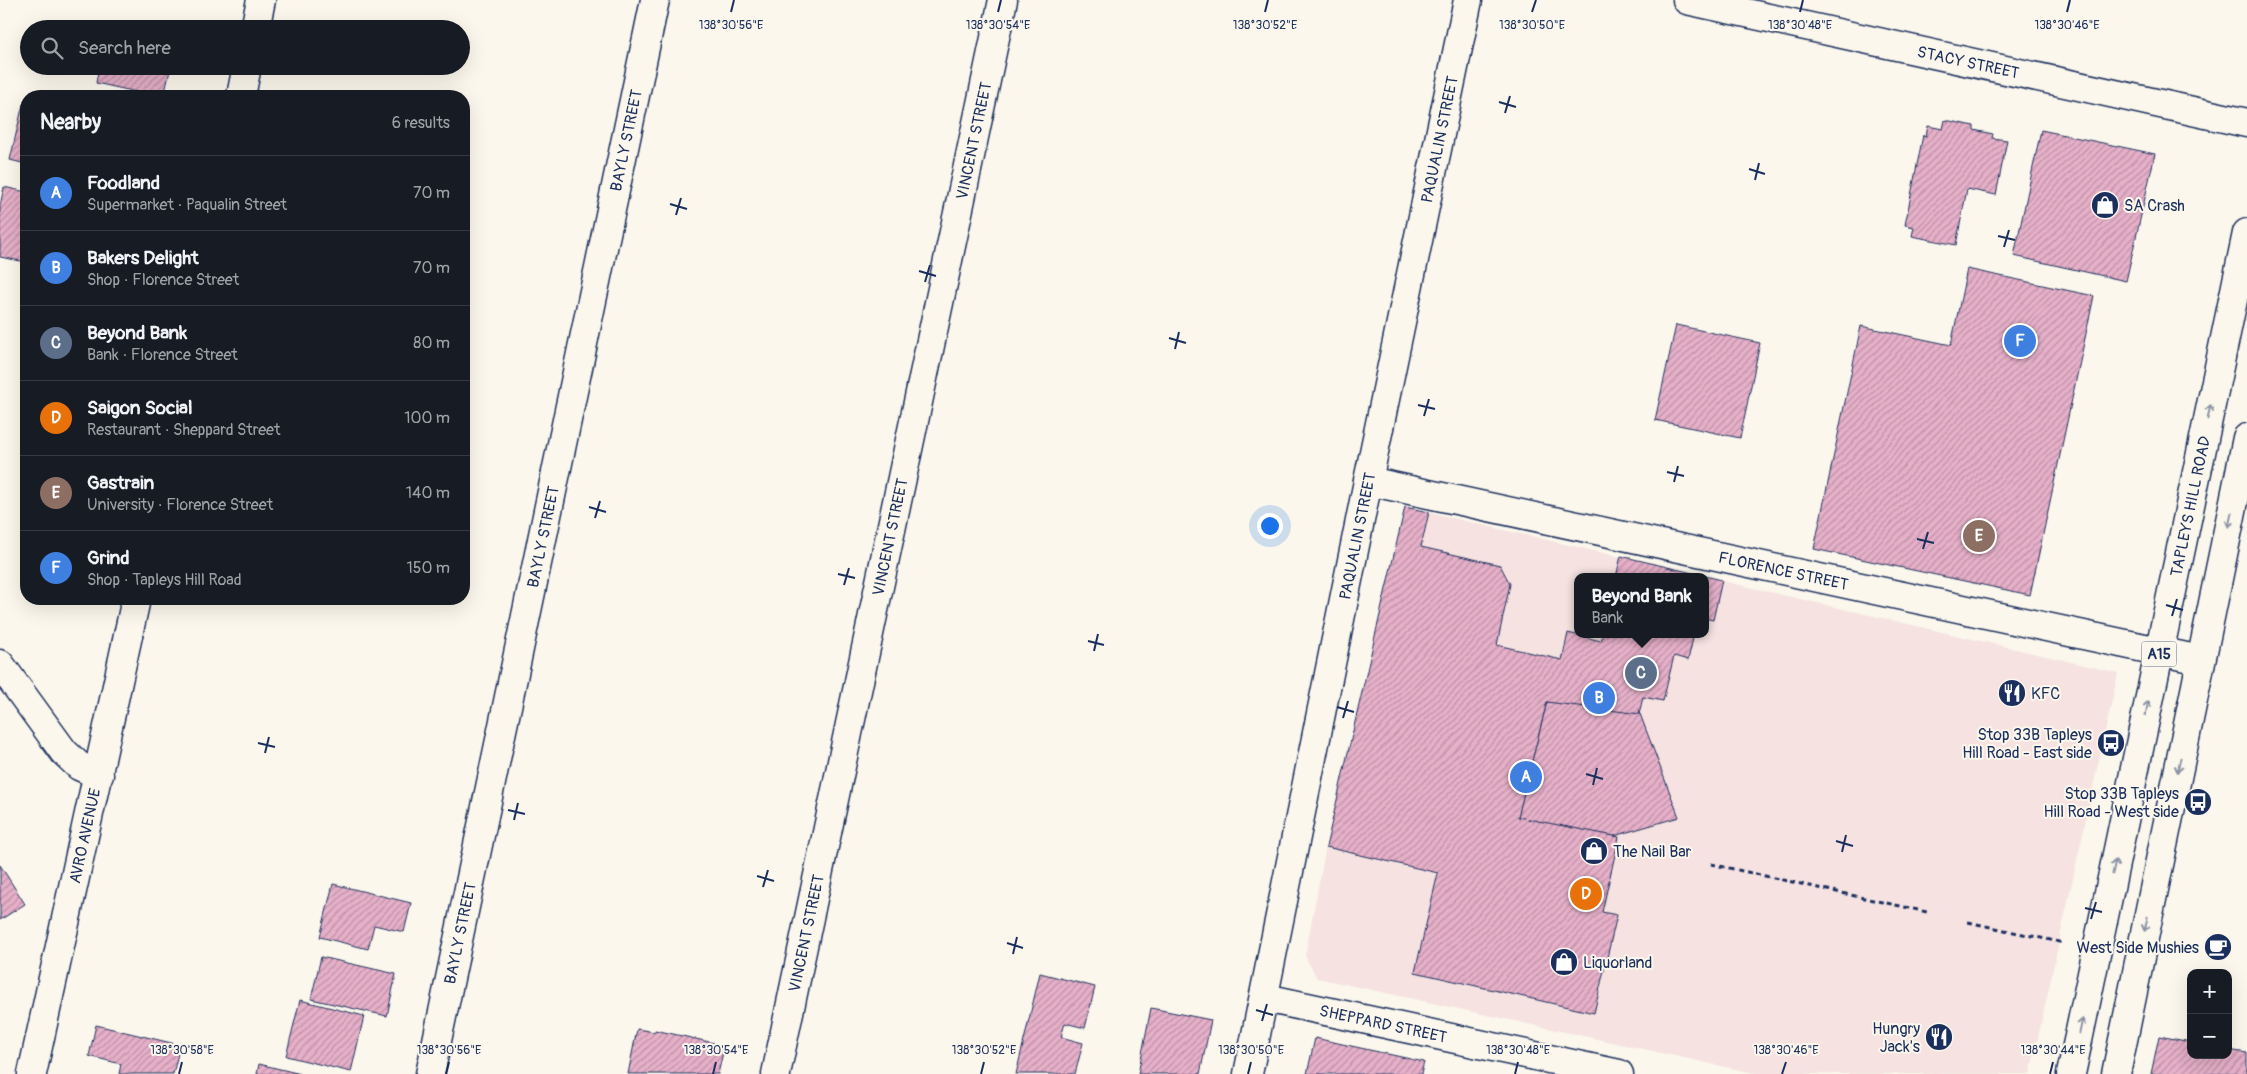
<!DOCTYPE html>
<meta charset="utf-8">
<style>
body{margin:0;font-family:Pangolin,sans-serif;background:#242831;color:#f1f3f6}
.controls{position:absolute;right:15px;bottom:15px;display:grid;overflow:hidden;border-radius:10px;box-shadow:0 5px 20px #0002}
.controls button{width:45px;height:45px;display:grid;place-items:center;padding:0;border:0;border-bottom:1px solid #363941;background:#171b24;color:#f1f3f6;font:25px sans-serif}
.you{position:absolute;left:1269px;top:525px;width:18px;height:18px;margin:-12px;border:4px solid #fff;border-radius:50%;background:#1a73e8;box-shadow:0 0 0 8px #1a73e833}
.badge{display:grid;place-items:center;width:32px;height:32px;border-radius:50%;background:#8c9099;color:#fff;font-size:16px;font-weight:700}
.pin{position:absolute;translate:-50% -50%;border:2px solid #fff;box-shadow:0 1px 5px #0006}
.popup{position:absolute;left:1574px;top:573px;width:135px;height:65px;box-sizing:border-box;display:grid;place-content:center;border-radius:10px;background:#171b24;filter:drop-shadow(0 1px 4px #0005);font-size:16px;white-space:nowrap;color:#9ea1a6}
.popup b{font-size:19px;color:#f1f3f6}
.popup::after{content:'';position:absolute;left:50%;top:100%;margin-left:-10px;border:10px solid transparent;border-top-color:#171b24}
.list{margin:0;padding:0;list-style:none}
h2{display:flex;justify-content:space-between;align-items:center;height:65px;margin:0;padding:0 20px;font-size:21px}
h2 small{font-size:16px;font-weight:400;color:#9ea1a6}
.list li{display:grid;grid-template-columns:32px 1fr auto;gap:15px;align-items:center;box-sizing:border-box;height:75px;padding:0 20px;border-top:1px solid #363941}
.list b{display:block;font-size:19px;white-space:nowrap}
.list p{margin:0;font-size:16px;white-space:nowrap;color:#9ea1a6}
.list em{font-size:16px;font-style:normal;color:#9ea1a6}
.icon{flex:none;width:28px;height:28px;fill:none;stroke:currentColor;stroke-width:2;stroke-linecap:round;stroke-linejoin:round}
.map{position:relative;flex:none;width:2247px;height:1074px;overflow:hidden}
.search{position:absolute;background:#171b24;box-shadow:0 5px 20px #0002;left:20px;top:20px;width:450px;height:55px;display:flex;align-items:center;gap:12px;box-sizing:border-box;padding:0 18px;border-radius:28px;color:#9ea1a6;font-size:19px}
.panel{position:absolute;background:#171b24;box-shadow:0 5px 20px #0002;left:20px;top:90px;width:450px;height:515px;border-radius:20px}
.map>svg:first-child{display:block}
.built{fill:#f5e2e1;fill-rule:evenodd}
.building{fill:url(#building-hatch);stroke:#1b2f5e}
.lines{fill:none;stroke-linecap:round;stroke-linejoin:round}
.minor-casing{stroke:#1b2f5e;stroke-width:31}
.major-casing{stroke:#1b2f5e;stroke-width:31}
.path{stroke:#1b2f5e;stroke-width:3;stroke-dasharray:5 4;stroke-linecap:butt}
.minor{stroke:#fbf7ec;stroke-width:28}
.major{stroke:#fbf7ec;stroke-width:28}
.oneway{stroke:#8b93a5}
.ticks{fill:none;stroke:#1b2f5e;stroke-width:2}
.labels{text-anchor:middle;stroke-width:4;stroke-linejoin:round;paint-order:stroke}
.shield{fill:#fbf7ec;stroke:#5e6b89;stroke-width:1}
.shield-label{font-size:15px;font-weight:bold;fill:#1b2f5e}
.street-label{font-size:16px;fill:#1b2f5e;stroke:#fbf7ec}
.poi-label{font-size:16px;fill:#1b2f5e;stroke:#fbf7ec;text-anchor:start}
.ticks-label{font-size:12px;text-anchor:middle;fill:#1b2f5e;stroke:#fbf7ec;stroke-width:4;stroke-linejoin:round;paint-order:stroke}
</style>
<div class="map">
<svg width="2247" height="1074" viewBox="0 0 2247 1074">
<defs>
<pattern id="building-hatch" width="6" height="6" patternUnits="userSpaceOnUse" patternTransform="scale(1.25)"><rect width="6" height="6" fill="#e6b0c8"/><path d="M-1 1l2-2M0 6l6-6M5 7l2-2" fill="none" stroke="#ba90a6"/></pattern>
</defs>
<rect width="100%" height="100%" fill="#fbf7ec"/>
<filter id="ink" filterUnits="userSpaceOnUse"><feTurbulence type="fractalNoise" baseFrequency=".02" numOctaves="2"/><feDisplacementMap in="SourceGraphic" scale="10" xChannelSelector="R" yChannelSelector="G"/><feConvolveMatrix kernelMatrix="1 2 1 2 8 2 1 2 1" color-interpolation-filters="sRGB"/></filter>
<g filter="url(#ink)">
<path class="built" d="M1405,507L2118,673L2030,1074H1758L1317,978L1305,956L1326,847ZM1577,577H1705V634H1577Z"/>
<g class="building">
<polygon points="99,66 171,66 164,96 155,96 96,83"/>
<polygon points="23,104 26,105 26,164 10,160"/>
<polygon points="1945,120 1974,126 1974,130 1993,134 1992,138 2007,140 1996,195 1967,189 1956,245 1912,236 1914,227 1905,225 1923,135 1926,136 1928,126 1943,129"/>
<polygon points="2041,130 2155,154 2126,281 2014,256"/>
<polygon points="4,187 26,192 26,262 0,257 0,206"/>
<polygon points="1967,269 2094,296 2030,595 1814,549 1861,326 1951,345"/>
<polygon points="1676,325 1760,343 1740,438 1655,420"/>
<polygon points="1405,507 1429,512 1421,547 1500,565 1510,584 1497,645 1562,660 1568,633 1601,641 1603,634 1694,634 1688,660 1674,656 1663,701 1643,697 1637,723 1547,702 1519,814 1619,837 1602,912 1617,915 1594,1013 1415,972 1438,873 1326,847"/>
<polygon points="1621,556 1722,580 1713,620 1705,618 1705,577 1616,577"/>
<polygon points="1547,702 1640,714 1679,817 1614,836 1518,817"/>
<polygon points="0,865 25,904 0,920"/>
<polygon points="333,884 411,903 404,932 374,925 368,949 320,937"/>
<polygon points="321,957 396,974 387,1016 311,999"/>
<polygon points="1040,973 1095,987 1085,1028 1065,1023 1061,1037 1083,1043 1075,1074 1016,1074"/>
<polygon points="300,1000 364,1016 351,1072 286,1056"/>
<polygon points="1151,1008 1211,1020 1200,1074 1138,1074"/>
<polygon points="96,1025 180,1045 173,1074 119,1074 121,1064 89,1056"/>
<polygon points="637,1029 655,1032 655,1030 714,1043 713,1045 724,1048 718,1074 628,1074"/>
<polygon points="2159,1036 2191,1042 2191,1055 2228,1055 2228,1050 2247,1053 2247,1074 2151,1074"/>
<polygon points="1315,1038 1424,1062 1421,1074 1307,1074"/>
<polygon points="259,1064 301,1074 257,1074"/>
</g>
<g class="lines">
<defs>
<g id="minor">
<path id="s1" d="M1687,0L2247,123"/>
<polyline points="255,29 261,0"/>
<polyline points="241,96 247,66"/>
<path id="s2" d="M1368,481L2200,660"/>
<polyline points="0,664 64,752 79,766 99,775"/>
<path id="s3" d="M1265,998L1619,1074"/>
<path id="s4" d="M32,1074L136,599"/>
<path id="s5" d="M430,1074L655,0"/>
<path id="s6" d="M776,1074L1003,0"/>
<path id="s7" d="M1248,1074L1368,481L1468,0"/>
</g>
<g id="major">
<path id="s8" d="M2071,1074L2247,233"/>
<polyline points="2116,1074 2247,438"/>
</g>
</defs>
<use href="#minor" class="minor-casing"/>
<use href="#major" class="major-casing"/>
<g class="path">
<polyline points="1711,864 1927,912"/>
<polyline points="1968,922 2064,943"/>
</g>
<use href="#minor" class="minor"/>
<use href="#major" class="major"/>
</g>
<defs><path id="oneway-shaft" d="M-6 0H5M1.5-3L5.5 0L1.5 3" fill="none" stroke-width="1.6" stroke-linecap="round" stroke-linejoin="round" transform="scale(1.25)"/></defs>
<g class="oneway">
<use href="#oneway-shaft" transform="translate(2209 412) rotate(-78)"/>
<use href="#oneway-shaft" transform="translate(2230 520) rotate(102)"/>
<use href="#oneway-shaft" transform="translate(2147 708) rotate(-78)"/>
<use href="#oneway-shaft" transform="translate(2179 765) rotate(102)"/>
<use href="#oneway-shaft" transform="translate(2114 867) rotate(-78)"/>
<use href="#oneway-shaft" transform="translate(2146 924) rotate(102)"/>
<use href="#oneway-shaft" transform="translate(2081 1026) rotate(-78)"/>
</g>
</g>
<path class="ticks" d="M731,12L734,0M998,12L1001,0M1265,12L1268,0M1532,12L1536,0M1800,12L1803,0M2067,12L2070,0M1499,102L1516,107M1505,113L1510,96M1749,169L1765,174M1755,180L1759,163M670,204L687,209M676,215L681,198M1998,236L2015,240M2004,247L2009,230M919,271L936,276M925,282L930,265M1169,338L1186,343M1175,349L1179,332M1418,405L1435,409M1424,416L1429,399M1667,472L1684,476M1674,482L1678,466M589,507L606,512M595,518L600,501M1917,539L1934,543M1923,549L1928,532M838,574L855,578M844,585L849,568M2166,605L2183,610M2172,616L2177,599M1088,641L1104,645M1094,651L1098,634M1337,707L1354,712M1343,718L1348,701M258,743L275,747M265,753L269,737M1586,774L1603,779M1593,785L1597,768M508,810L525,814M514,820L518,803M1836,841L1853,846M1842,852L1846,835M757,876L774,881M763,887L768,870M2085,908L2102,912M2091,919L2096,902M1007,943L1023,948M1013,954L1017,937M1256,1010L1273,1015M1262,1021L1267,1004M179,1074L182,1062M446,1074L449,1062M713,1074L716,1062M981,1074L984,1062M1248,1074L1251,1062M1515,1074L1518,1062M1782,1074L1786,1062M2050,1074L2053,1062"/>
<defs>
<symbol id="shop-disc" viewBox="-11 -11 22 22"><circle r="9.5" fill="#1b2f5e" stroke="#fbf7ec"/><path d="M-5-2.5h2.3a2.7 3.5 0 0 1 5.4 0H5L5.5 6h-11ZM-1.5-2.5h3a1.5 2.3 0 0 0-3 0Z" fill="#fff"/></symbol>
<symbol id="restaurant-disc" viewBox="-11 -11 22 22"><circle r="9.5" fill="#1b2f5e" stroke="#fbf7ec"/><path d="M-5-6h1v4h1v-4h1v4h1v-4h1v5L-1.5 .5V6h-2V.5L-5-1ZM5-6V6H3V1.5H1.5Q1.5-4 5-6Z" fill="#fff"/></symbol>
<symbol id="bus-disc" viewBox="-11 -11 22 22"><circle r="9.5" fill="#1b2f5e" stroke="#fbf7ec"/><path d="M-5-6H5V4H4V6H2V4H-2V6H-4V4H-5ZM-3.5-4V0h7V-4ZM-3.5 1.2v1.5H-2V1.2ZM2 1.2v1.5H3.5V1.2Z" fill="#fff"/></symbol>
<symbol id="cafe-disc" viewBox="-11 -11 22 22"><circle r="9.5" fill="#1b2f5e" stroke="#fbf7ec"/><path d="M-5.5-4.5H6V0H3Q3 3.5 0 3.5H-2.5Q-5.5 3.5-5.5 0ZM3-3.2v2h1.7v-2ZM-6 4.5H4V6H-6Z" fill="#fff"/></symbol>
</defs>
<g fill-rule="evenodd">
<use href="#shop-disc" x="2089" y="189" width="32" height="32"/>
<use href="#restaurant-disc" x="1996" y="677" width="32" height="32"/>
<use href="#bus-disc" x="2095" y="727" width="32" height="32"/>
<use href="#bus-disc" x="2182" y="786" width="32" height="32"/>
<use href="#shop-disc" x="1578" y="835" width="32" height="32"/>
<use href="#cafe-disc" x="2202" y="931" width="32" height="32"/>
<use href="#shop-disc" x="1548" y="946" width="32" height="32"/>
<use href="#restaurant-disc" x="1923" y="1021" width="32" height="32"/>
</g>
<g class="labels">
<rect class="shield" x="2141.5" y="641.5" width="35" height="25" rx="4"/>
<g class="shield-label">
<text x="2159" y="659">A15</text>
</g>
<g class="street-label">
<text dy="6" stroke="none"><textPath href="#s1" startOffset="288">STACY STREET</textPath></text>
<text dy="6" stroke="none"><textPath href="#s7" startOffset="954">PAQUALIN STREET</textPath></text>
<text dy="6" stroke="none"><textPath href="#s5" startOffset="954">BAYLY STREET</textPath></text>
<text dy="6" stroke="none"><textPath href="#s6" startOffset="954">VINCENT STREET</textPath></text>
<text dy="6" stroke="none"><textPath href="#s8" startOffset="580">TAPLEYS HILL ROAD</textPath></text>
<text dy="6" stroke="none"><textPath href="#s5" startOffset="549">BAYLY STREET</textPath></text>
<text dy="6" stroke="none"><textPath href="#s6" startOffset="549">VINCENT STREET</textPath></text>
<text dy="6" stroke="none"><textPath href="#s7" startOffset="549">PAQUALIN STREET</textPath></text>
<text dy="6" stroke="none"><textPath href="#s2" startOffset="425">FLORENCE STREET</textPath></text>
<text dy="6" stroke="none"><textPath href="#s4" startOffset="244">AVRO AVENUE</textPath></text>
<text dy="6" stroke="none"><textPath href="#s5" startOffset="144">BAYLY STREET</textPath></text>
<text dy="6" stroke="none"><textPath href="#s6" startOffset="144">VINCENT STREET</textPath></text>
<text dy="6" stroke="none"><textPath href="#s3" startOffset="121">SHEPPARD STREET</textPath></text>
</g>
<g class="poi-label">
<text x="2124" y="211">SA Crash</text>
<text x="2031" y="699">KFC</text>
<text x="2092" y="740" text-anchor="end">Stop 33B Tapleys<tspan x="2092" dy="18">Hill Road - East side</tspan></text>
<text x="2179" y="799" text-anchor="end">Stop 33B Tapleys<tspan x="2179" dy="18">Hill Road - West side</tspan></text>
<text x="1613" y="857">The Nail Bar</text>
<text x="2199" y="953" text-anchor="end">West Side Mushies</text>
<text x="1583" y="968">Liquorland</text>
<text x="1920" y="1034" text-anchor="end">Hungry<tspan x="1920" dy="18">Jack's</tspan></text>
</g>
</g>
<g class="ticks-label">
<text x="731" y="29">138°30'56"E</text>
<text x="998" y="29">138°30'54"E</text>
<text x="1265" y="29">138°30'52"E</text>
<text x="1532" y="29">138°30'50"E</text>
<text x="1800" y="29">138°30'48"E</text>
<text x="2067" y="29">138°30'46"E</text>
<text x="182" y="1054">138°30'58"E</text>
<text x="449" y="1054">138°30'56"E</text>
<text x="716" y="1054">138°30'54"E</text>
<text x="984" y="1054">138°30'52"E</text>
<text x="1251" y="1054">138°30'50"E</text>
<text x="1518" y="1054">138°30'48"E</text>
<text x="1786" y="1054">138°30'46"E</text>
<text x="2053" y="1054">138°30'44"E</text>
</g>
</svg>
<div class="controls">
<button>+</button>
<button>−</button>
</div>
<div class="you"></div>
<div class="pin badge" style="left:1526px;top:777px;background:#3f7fe0">A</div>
<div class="pin badge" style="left:1599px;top:698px;background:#3f7fe0">B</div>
<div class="pin badge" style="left:1641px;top:673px;background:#5c6f8a">C</div>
<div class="popup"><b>Beyond Bank</b>Bank</div>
<div class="pin badge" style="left:1586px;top:894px;background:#e8710a">D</div>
<div class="pin badge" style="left:1979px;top:536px;background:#8d6e63">E</div>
<div class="pin badge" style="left:2020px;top:341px;background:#3f7fe0">F</div>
<div class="search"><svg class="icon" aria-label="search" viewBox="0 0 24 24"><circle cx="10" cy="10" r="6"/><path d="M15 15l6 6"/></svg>Search here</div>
<section class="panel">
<h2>Nearby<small>6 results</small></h2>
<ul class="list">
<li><span class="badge" style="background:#3f7fe0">A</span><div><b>Foodland</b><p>Supermarket · Paqualin Street</p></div><em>70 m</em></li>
<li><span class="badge" style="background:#3f7fe0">B</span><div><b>Bakers Delight</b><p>Shop · Florence Street</p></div><em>70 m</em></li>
<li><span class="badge" style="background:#5c6f8a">C</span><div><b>Beyond Bank</b><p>Bank · Florence Street</p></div><em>80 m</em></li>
<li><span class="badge" style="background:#e8710a">D</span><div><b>Saigon Social</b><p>Restaurant · Sheppard Street</p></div><em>100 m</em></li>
<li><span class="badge" style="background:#8d6e63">E</span><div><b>Gastrain</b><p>University · Florence Street</p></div><em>140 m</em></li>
<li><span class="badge" style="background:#3f7fe0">F</span><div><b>Grind</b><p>Shop · Tapleys Hill Road</p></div><em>150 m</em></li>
</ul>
</section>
</div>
